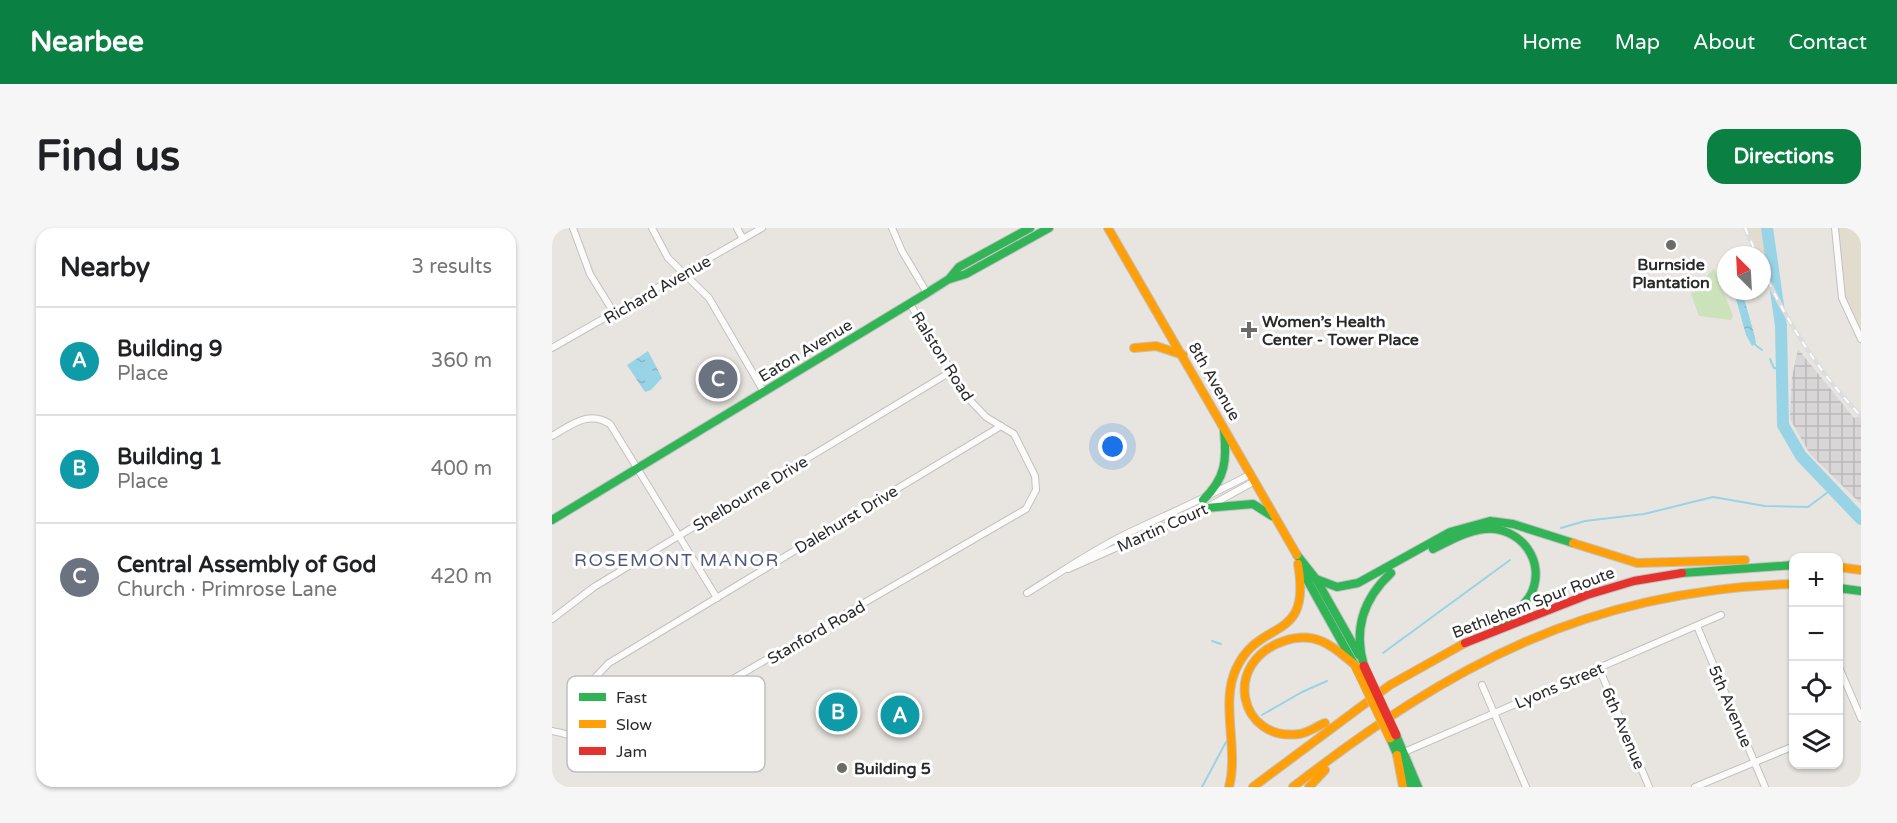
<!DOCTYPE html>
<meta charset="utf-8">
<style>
body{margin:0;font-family:"Varela Round",sans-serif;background:#f6f6f6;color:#202124}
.controls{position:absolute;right:18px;bottom:18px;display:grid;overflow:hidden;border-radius:12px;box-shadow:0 2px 4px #0004}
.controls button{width:54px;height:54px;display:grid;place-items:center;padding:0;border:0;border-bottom:2px solid #e0e0e0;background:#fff;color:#202124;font:30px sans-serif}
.compass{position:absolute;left:1165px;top:18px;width:54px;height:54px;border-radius:50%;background:#fff;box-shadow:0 2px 4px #0004;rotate:336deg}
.you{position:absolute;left:561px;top:219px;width:21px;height:21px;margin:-15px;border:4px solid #fff;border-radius:50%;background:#1a73e8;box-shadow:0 0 0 9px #1a73e833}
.badge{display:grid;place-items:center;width:39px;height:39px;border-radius:50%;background:#0b8043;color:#fff;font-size:20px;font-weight:700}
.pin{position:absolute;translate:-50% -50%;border:3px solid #fff;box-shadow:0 2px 6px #0006}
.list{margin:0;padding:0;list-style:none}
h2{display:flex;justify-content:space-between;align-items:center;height:78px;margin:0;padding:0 24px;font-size:26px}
h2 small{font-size:20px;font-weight:400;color:#757577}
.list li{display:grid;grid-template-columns:39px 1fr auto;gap:18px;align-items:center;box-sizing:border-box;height:108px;padding:0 24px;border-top:2px solid #e0e0e0}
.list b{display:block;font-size:22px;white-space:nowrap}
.list p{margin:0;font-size:20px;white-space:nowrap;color:#757577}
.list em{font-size:20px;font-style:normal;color:#757577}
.icon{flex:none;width:33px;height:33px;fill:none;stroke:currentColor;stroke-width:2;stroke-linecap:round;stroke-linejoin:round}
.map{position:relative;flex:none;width:1309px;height:559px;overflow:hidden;border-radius:18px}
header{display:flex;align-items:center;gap:36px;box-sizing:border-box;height:84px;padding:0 30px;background:#0b8043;color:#fff}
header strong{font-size:28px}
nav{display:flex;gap:33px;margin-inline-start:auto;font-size:21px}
.intro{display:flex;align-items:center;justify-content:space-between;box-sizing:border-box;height:144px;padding:0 36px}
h1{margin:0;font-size:42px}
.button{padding:15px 27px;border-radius:18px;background:#0b8043;color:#fff;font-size:21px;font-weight:700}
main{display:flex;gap:36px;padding:0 36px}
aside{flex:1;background:#fff;border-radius:18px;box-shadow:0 2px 4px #0004}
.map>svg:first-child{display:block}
.industrial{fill:url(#industrial-grid)}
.education{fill:#e2dccf}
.garden{fill:#cbe2bb}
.water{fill:url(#water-ripples)}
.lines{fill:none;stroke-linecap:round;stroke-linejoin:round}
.stream{stroke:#98d3e6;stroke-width:2}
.river{stroke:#98d3e6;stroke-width:12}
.street-casing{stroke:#c2c1c1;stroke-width:8}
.fast-casing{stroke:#c2c1c1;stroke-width:10}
.slow-casing{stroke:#c2c1c1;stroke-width:10}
.jam-casing{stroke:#c2c1c1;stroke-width:10}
.street{stroke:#fcfbfa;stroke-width:6}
.fast{stroke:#30b455;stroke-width:8}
.slow{stroke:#ff9f0a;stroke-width:8}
.jam{stroke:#e5322d;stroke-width:8}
.rail-casing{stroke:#deddde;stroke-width:4.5}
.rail{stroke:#fff;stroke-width:2;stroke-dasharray:7;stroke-linecap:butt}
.slow-bridge-casing{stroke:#c4c3c1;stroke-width:10;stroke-linecap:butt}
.jam-bridge-casing{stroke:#c4c3c1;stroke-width:10;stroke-linecap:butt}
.slow-bridge{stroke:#ff9f0a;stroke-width:9}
.jam-bridge{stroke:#e5322d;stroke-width:9}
.poi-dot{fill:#6c6b6a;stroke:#fff;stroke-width:2}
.labels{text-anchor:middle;stroke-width:6;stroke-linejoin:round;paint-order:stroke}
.poi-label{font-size:16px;font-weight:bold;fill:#2a2a2a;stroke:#fff;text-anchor:start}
.street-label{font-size:16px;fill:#2a2a2a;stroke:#fff}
.neighbourhood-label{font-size:18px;letter-spacing:1.5px;fill:#4d5679;stroke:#fff}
.key{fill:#fff;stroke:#bfbfbf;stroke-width:1.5}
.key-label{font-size:16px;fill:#2a2a2a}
</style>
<header>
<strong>Nearbee</strong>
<nav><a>Home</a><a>Map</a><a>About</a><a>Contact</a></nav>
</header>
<div class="intro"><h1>Find us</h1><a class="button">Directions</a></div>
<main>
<aside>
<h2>Nearby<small>3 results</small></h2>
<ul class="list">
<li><span class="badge" style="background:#0f9aa8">A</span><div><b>Building 9</b><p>Place</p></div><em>360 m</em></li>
<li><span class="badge" style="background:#0f9aa8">B</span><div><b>Building 1</b><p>Place</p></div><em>400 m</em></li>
<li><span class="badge" style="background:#6b7280">C</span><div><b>Central Assembly of God</b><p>Church · Primrose Lane</p></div><em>420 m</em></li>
</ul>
</aside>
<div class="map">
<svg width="1309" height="559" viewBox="0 0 1309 559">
<defs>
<pattern id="industrial-grid" width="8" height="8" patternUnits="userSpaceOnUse" patternTransform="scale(1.5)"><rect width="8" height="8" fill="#d8d6d7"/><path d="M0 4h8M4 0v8" fill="none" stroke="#bab8b9"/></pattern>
<pattern id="water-ripples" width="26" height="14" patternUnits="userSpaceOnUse" patternTransform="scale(1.5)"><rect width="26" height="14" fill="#98d3e6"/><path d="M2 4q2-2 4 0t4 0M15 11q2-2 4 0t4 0" fill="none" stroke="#83b5c5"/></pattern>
</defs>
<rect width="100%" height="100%" fill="#e8e5e0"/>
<polygon class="industrial" points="1246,121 1302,190 1309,188 1309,276 1258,226 1238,191 1240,149"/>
<g class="education">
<polygon points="1193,0 1215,0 1221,63 1210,39 1210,27 1205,27"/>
<polygon points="1283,0 1309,0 1309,106 1297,89 1284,31"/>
</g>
<polygon class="garden" points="1162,40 1181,88 1179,92 1147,88 1139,66"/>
<g class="water">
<polygon points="1190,63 1203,109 1204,115 1200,118 1194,107 1182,64"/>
<polygon points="96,123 110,150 99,162 93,164 75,137"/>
</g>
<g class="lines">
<g class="stream">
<polyline points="1202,116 1210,122"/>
<polyline points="1218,131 1222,140 1231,142"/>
<polyline points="1009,300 1033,293 1092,286 1161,269 1213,278 1256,279 1280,261"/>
<polyline points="660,413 669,416"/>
<polyline points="831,425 958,332"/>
<polyline points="710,487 750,464 775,453"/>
<polyline points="650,559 674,514"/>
</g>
<polyline class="river" points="1215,0 1229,98 1231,197 1249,228 1309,291"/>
<defs>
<g id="street">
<polyline points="21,0 38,46 62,85"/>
<polyline points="100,0 116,30 157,70 212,164"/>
<polyline points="185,0 191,11"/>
<polyline points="340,0 350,23 375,65"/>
<polyline points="1283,0 1290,70 1309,111"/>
<polyline points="0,120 210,0"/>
<path d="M0,208C19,197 37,182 58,196L165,370"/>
<polyline points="516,341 654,280 703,253"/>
<path d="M475,365C508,345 539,323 574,306C616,286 658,268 699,246"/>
<polyline points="0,391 42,359 400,143"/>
<polyline points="1145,398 1213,559"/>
<polyline points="1286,437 1309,490"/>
<polyline points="1047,440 1097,559"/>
<polyline points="930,457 974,559"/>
<path d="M0,503C29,509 83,528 108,509C121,498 129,483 143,473L474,281L484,262L483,248L462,206L434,189L417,171L358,76"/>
<polyline points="21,507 34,459 57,435 449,198"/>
<polyline points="850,525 1169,387"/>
<polyline points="1143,559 1242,518"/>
</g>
<g id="fast">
<polyline points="398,51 414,46 497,0"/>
<path d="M651,272C674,250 675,232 672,202"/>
<polyline points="654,280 701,276 720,288"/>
<polyline points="0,292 375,65 397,51 407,39 478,0"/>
<path d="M881,321C897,313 914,303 933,301C968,298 995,333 979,366C972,379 958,389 945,397"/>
<polyline points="745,327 764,351 807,427"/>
<polyline points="749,341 801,434"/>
<polyline points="1130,345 1242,337"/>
<polyline points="764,351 785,359 806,355 898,304 938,293 961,296 1021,315"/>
<polyline points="1286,360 1309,363"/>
<path d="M812,438C801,401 811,371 839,345"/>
<polyline points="844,507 866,559"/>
<polyline points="838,510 859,559"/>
</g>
<g id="slow">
<polyline points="556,0 745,327"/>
<polyline points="582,120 604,118 631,127"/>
<polyline points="1021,315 1085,335 1193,332"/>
<polyline points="1286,339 1309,342"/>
<path d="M773,495C765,498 756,505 747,506C687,514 669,434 732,413C744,409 757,408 769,413C782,418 792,428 803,437"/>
<polyline points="845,527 851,559"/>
<path d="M677,559C687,521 668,475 684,441C708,388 760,417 746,336"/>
<polyline points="701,559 838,457 913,415"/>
<path d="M741,559C900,436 1036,362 1242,356"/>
<polyline points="757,559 773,542"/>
</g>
<polyline id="jam" points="913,415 1035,367 1082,353 1130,345"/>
</defs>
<use href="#street" class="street-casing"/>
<use href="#fast" class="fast-casing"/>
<use href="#slow" class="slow-casing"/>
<use href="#jam" class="jam-casing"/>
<use href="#street" class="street"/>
<use href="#fast" class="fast"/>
<use href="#slow" class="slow"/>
<use href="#jam" class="jam"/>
<defs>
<g id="rail">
<polyline points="1193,0 1205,27"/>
<path d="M1210,40C1235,94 1267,145 1309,188"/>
</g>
</defs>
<use href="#rail" class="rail-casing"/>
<use href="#rail" class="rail"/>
<defs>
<polyline id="slow-bridge" points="803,437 838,510"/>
<polyline id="jam-bridge" points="812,438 844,507"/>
</defs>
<use href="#slow-bridge" class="slow-bridge-casing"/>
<use href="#jam-bridge" class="jam-bridge-casing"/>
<use href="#slow-bridge" class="slow-bridge"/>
<use href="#jam-bridge" class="jam-bridge"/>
</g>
<g class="poi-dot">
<circle cx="1119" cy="17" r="6"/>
<path d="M694 93h6v6h6v6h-6v6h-6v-6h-6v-6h6z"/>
<circle cx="290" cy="540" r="6"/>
</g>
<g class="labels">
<g class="poi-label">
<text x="1119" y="42" text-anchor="middle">Burnside<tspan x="1119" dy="18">Plantation</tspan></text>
<text x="710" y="99">Women’s Health<tspan x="710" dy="18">Center - Tower Place</tspan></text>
<text x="302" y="546">Building 5</text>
</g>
<g class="street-label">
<text transform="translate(105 61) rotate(-30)" y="6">Richard Avenue</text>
<text transform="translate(253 122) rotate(-31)" y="6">Eaton Avenue</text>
<text transform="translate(391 128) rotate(58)" y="6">Ralston Road</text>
<text transform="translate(663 153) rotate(60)" y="6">8th Avenue</text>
<text transform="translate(198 265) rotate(-31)" y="6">Shelbourne Drive</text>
<text transform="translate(294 291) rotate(-31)" y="6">Dalehurst Drive</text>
<text transform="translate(610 299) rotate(-24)" y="6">Martin Court</text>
<text transform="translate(981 374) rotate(-21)" y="6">Bethlehem Spur Route</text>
<text transform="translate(264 404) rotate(-30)" y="6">Stanford Road</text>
<text transform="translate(1007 457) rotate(-23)" y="6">Lyons Street</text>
<text transform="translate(1179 478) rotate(67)" y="6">5th Avenue</text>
<text transform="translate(1072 500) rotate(67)" y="6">6th Avenue</text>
</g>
<g class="neighbourhood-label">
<text x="125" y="338">ROSEMONT MANOR</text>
</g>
</g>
<rect x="15" y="448" width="198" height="96" rx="9" class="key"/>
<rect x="27" y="465" width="27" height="8" fill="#30b455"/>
<rect x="27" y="492" width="27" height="8" fill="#ff9f0a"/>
<rect x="27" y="519" width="27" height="8" fill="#e5322d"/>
<g class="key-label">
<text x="64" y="475">Fast</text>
<text x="64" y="502">Slow</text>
<text x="64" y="529">Jam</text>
</g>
</svg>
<div class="controls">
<button>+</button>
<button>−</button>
<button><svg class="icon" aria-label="locate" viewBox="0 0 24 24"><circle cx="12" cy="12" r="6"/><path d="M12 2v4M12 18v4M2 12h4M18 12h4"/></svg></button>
<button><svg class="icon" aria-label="layers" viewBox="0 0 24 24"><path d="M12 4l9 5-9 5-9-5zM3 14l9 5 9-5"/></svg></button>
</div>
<svg class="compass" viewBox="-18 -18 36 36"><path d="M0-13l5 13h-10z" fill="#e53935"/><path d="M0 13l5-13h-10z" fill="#757577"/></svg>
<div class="you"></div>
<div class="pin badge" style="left:348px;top:487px;background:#0f9aa8">A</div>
<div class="pin badge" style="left:286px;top:484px;background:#0f9aa8">B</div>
<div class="pin badge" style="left:166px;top:151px;background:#6b7280">C</div>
</div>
</main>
